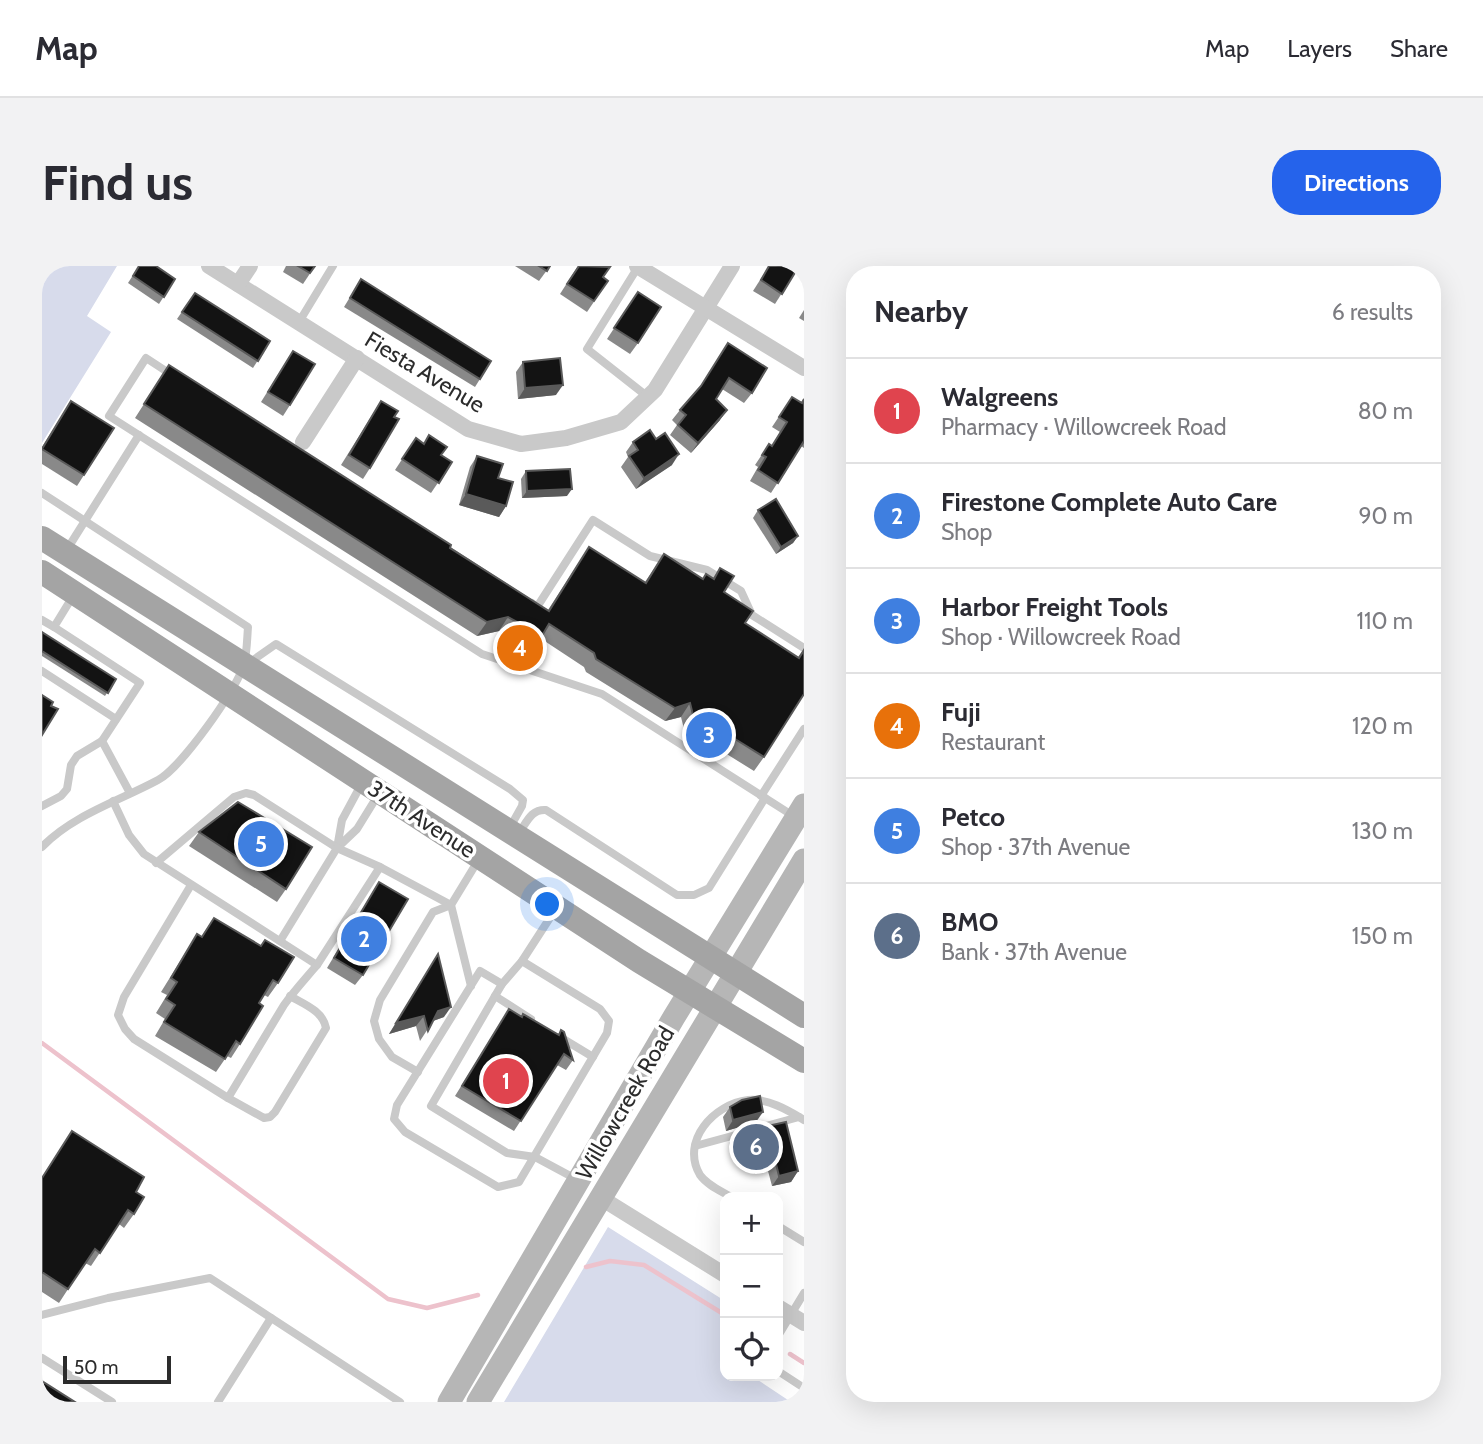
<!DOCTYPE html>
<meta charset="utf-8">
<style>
body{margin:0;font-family:Cabin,sans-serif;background:#f2f2f3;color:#2b2b33}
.controls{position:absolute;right:21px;bottom:21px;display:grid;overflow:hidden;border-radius:14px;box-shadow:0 7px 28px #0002}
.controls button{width:63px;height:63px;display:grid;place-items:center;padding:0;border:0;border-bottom:2px solid #e1e1e2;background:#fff;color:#2b2b33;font:35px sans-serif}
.scale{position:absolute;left:21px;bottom:18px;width:108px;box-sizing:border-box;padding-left:7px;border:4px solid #2c2c2c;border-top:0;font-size:19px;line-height:24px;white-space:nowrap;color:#2c2c2c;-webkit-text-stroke:5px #fff;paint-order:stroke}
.you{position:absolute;left:506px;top:639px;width:24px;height:24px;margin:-18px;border:5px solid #fff;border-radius:50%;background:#1a73e8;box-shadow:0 0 0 10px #1a73e833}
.badge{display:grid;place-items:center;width:46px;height:46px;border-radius:50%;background:#2563eb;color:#fff;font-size:23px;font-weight:700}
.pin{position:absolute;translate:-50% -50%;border:4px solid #fff;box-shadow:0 2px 7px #0006}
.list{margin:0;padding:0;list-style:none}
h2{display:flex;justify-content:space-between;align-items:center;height:91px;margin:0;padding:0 28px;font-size:30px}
h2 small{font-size:23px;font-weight:400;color:#7c7c81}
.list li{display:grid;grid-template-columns:46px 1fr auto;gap:21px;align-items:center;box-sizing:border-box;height:105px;padding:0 28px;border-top:2px solid #e1e1e2}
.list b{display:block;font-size:26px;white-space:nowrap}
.list p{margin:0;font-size:23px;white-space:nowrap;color:#7c7c81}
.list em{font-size:23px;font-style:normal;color:#7c7c81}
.icon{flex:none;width:38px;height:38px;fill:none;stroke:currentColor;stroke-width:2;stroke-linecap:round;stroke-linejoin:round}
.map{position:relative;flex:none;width:762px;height:1136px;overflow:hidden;border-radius:28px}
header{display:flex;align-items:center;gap:42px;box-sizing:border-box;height:98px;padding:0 35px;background:#fff;border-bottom:2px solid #e1e1e2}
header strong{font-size:33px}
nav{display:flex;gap:38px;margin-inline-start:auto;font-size:24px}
.intro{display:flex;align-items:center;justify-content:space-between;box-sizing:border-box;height:168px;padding:0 42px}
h1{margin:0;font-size:49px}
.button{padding:18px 32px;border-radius:28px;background:#2563eb;color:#fff;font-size:24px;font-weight:700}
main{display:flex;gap:42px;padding:0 42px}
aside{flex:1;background:#fff;border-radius:28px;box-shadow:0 7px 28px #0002}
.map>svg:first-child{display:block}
.green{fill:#d7dbeb}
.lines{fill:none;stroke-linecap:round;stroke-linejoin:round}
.stream{stroke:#edc2cc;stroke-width:4.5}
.lane{stroke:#c9c9c9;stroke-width:8}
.street{stroke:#c9c9c9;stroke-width:16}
.secondary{stroke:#b6b6b6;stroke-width:23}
.primary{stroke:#a4a4a4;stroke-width:24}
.wall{fill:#898989}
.shaded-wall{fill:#5a5a5a}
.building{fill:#131313;stroke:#5a5a5a;stroke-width:2}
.labels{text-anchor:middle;stroke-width:7;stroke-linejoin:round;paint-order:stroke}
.street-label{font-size:23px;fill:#2c2c2c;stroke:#fff}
</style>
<header>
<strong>Map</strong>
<nav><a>Map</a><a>Layers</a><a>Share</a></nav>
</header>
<div class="intro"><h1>Find us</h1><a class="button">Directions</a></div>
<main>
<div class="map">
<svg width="762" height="1136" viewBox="0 0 762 1136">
<rect width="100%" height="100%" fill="#fff"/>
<g class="green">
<polygon points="0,0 75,0 45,50 69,66 0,177"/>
<polygon points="566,961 683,1035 683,1110 710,1110 749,1136 462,1136"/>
</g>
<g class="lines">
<g class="stream">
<polyline points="0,777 346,1033 385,1042 436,1029"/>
<polyline points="544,1001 568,995 602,999 683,1049"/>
<polyline points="748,1088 762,1097"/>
</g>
<g class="lane">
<polyline points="596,1 545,83 606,131"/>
<polyline points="257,56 291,0"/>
<polyline points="130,109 104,92 67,150 440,388 560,428 753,551"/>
<path d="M0,227L206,361C205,373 205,387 202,398C196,422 138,503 116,514C77,535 31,549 0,581"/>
<polyline points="24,285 97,169"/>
<polyline points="31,330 12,361 98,417 60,475 88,527"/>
<polyline points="490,337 495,341 551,254 608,290 665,304 699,325 710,349 762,382"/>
<polyline points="0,354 12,361"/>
<polyline points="207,397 234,378 468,523 481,534 480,540 467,563"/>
<polyline points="0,405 74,453"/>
<polyline points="320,517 300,554 295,582 315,563 336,529"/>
<polyline points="719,530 762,463"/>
<path d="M71,535L87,569L102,588L275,699C264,712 252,725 242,739L186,832L222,852L228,851L233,846L284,762C281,745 262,738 248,730"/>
<polyline points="0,540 19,530 25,523 29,499 35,490 60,475"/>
<path d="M477,567C485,556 489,543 504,544L635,629H652L667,622L723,532"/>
<polyline points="114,597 192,531 204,527 212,529 295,582 338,601"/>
<polyline points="149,619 82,731 76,749 83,763 92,773 186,832"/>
<polyline points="513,644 480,695 460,718 389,840 465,887 493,891 534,913"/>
<polyline points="238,675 295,582"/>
<polyline points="275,699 338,601 409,639"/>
<polyline points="460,718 438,705 355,839 352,853 363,866 456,921 477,916 565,767 567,755 558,743 480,695"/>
<polyline points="429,720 409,639 437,593"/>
<polyline points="453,730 489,753"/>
<polyline points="518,771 551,791"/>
<polyline points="376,806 350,791 337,773 332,755 338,734 391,646 409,639"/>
<polyline points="717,862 757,851"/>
<polyline points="653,880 701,867"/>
<path d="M689,931C679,925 665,919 658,909C638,875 672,838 706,834C725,832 746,844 762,854"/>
<polyline points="736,960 762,976"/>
<polyline points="0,1049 66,1032 168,1012 358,1136"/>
<polyline points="736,1070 762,1027"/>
<polyline points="0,1092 70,1136"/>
<polyline points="736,1105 762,1122"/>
<polyline points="176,1136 229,1052"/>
</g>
<g class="street">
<polyline points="167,0 426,163 479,178 524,172 579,156 613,124 690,0"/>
<polyline points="595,0 762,102"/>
<polyline points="196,18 208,0"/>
<polyline points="261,176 315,92"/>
<polyline points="559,932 683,1009"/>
<polyline points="736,1041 762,1057"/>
</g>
<g class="secondary">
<polyline points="407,1136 632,751 762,539"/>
<polyline points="436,1136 762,594"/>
</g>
<g class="primary">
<polyline points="0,272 762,750"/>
<polyline points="0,306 597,695 762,795"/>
</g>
</g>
<g class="wall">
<polygon points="97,0 133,13 117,38 86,17"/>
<polygon points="244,0 273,0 261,18 241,6"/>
<polygon points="473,0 508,0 497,15"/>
<polygon points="536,0 566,15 545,46 518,28"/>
<polygon points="727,0 757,0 733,38 711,25"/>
<polygon points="319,13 438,113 433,121 302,41"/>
<polygon points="596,26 596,77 588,88 565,73"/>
<polygon points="153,27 228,75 211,102 135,53"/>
<polygon points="762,44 762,55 757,52"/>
<polygon points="686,77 710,127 702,137 680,123 674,133 678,154 649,187 628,169 635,159 630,154 638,144 657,123"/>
<polygon points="251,85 248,139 241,150 219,136"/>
<polygon points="481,96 514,129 476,133 474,106"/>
<polygon points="127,99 506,344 547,281 603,316 622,288 661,313 671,312 678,302 682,326 703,357 756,391 762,383 722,491 712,505 683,487 675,488 643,467 639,451 623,455 544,406 542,401 498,372 488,387 480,389 468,381 466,370 457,365 435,370 93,152"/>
<polygon points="750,131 759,136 762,133 762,182 759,180 729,227 708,215 716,201 713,199 727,178 730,180 738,166 730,161"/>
<polygon points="29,135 42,209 35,220 0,198 0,181"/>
<polygon points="339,135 328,202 321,213 299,199"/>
<polygon points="374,172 410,196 389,227 353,204"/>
<polygon points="591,176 630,199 594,223 579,201 586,191 584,186"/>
<polygon points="435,190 456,212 464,240 457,251 417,239 428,201"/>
<polygon points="484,205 525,230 480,232 479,213"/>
<polygon points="716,244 756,270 751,277 734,288 711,252"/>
<polygon points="0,366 74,413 63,430 0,390"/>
<polygon points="157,566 244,623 235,636 147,580"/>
<polygon points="337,616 321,709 313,719 285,702"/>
<polygon points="172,652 236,717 226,731 222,729 217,737 198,778 189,792 185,790 174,806 113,770 123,753 114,747 125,729 119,726 155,668 159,671"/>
<polygon points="396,688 402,751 391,755 378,775 374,760 347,768"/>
<polygon points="467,743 480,751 516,769 519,764 531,794 524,804 515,799 472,865 413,830"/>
<polygon points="688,841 714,856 684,865 681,851"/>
<polygon points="30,865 94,926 92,948 82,962 77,958 49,1000 43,997 17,1037 0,1026 0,911"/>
<polygon points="694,867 756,905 749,916 730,920 726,905 712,908 711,903 704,904 701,891 691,893 687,877"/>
</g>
<g class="shaded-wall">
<polygon points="521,119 514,129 476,133 483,122"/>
<polygon points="685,144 678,154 649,187 656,177"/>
<polygon points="637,188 630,199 594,223 602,212"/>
<polygon points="530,223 525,230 480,232 485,225"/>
<polygon points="424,228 464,240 457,251 417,239"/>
<polygon points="756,270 751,277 734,288 739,281"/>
<polygon points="466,351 457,365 435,370 445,356"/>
<polygon points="498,373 488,387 480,389 490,375"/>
<polygon points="648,437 639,451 623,455 633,442"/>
<polygon points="693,473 683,487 675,488 685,475"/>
<polygon points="409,741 402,751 388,756 396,745"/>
<polygon points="382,750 374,760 347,768 354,757"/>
<polygon points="721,846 714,856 684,865 691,854"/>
<polygon points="708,881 701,891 691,893 698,883"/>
<polygon points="718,892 711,903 704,904 711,894"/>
<polygon points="733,894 726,905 712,908 719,897"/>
<polygon points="756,905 749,916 730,920 737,910"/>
</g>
<g class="building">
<polygon points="97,0 114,0 133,13 122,31 91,10"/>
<polygon points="256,0 273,0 268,7"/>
<polygon points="497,0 508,0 505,5"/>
<polygon points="537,0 568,1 561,11 566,15 552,35 525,18"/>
<polygon points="727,0 757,0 740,28 719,14"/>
<polygon points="319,13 449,95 438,113 308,32"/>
<polygon points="596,26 619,41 596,77 572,62"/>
<polygon points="153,27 228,75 216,95 140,46"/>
<polygon points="686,77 725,102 710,127 687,112 674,133 685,144 656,177 636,159 644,149 638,144 659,120"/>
<polygon points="251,85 273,98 248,139 226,126"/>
<polygon points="518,92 521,119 483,122 481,96"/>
<polygon points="127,99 409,279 408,282 507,345 547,281 604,317 622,288 661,313 664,308 672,313 678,302 692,310 682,326 711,345 703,357 757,392 762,384 762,428 722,491 693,473 685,475 652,453 648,437 633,442 554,393 552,387 507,358 498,373 490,375 478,367 475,356 466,351 445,356 102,138"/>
<polygon points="750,131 760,137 762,133 762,175 736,217 716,204 724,191 720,189 727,178 730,180 745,156 737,151"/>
<polygon points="29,135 72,162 42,209 0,183"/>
<polygon points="339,135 356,145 352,151 357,153 328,202 307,189"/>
<polygon points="608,164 614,173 623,167 637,188 602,212 587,190 596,184 591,176"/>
<polygon points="387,169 405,181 399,189 410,196 397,217 360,193 374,172 382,178"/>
<polygon points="435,190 461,198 456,212 471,216 464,240 424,228"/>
<polygon points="528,203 530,223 485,225 484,205"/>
<polygon points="734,233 756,270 739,281 716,244"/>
<polygon points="0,366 74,413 66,427 0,385"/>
<polygon points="0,429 11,436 9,440 16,443 0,469"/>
<polygon points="196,536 270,581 244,623 157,566"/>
<polygon points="337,616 366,633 321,709 292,692"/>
<polygon points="172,652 219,680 223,674 252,691 236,717 231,714 217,737 221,740 198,778 194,775 183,793 122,756 133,739 124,733 135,716 129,712 155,668 160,671"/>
<polygon points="396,688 409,741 396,745 386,765 382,750 354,757"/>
<polygon points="467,743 480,751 481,748 517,769 519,764 522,766 531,794 522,788 479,855 420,820"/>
<polygon points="718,830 721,846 691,854 688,841 700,834"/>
<polygon points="744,856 756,905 737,910 733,894 719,897 718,892 711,894 708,881 698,883 694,867"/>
<polygon points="30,865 102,911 94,926 102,931 92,948 86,944 58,987 53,983 26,1023 0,1006 0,912"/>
<polygon points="0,1115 33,1136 0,1136"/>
</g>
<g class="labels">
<g class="street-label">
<text transform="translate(383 106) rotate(31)" y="8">Fiesta Avenue</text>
<text transform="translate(380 553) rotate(33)" y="8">37th Avenue</text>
<text transform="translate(583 837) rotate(-60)" y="8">Willowcreek Road</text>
</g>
</g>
</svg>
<div class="controls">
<button>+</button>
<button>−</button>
<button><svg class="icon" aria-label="locate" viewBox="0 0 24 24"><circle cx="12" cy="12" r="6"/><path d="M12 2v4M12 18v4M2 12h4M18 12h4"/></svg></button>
</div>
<div class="scale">50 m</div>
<div class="you"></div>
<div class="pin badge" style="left:464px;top:815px;background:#e0444e">1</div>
<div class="pin badge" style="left:322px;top:673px;background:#3f7fe0">2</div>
<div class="pin badge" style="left:667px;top:469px;background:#3f7fe0">3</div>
<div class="pin badge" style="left:478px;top:382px;background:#e8710a">4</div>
<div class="pin badge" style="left:219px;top:578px;background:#3f7fe0">5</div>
<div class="pin badge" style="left:714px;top:881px;background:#5c6f8a">6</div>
</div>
<aside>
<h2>Nearby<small>6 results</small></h2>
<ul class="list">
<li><span class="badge" style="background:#e0444e">1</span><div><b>Walgreens</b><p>Pharmacy · Willowcreek Road</p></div><em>80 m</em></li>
<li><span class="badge" style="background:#3f7fe0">2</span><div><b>Firestone Complete Auto Care</b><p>Shop</p></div><em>90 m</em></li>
<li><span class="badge" style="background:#3f7fe0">3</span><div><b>Harbor Freight Tools</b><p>Shop · Willowcreek Road</p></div><em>110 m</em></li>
<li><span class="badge" style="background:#e8710a">4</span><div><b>Fuji</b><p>Restaurant</p></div><em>120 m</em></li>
<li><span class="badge" style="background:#3f7fe0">5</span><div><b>Petco</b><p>Shop · 37th Avenue</p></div><em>130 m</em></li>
<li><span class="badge" style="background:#5c6f8a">6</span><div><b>BMO</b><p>Bank · 37th Avenue</p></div><em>150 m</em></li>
</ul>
</aside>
</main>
